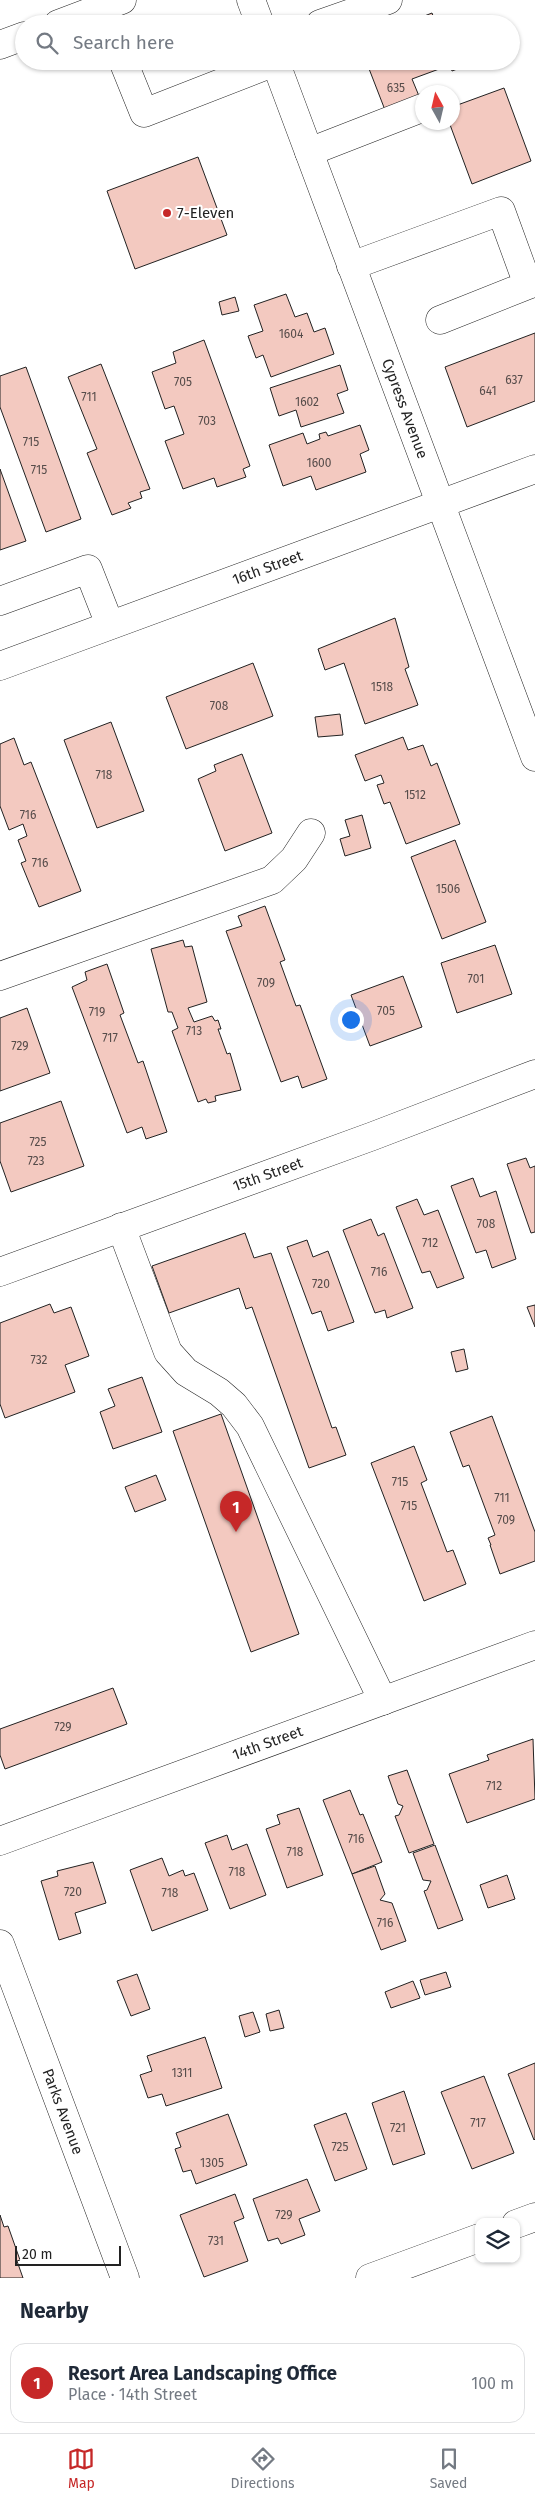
<!DOCTYPE html>
<meta charset="utf-8">
<style>
body{margin:0;font-family:"Fira Sans",sans-serif;background:#f2f2f3;color:#1f2937}
.controls{position:absolute;right:15px;bottom:15px;display:grid;overflow:hidden;border-radius:10px;box-shadow:0 1px 4px #0004}
.controls button{width:45px;height:45px;display:grid;place-items:center;padding:0;border:0;border-bottom:1px solid #e0e1e3;background:#fff;color:#1f2937;font:25px sans-serif}
.compass{position:absolute;left:415px;top:85px;width:45px;height:45px;border-radius:50%;background:#fff;box-shadow:0 1px 4px #0004;rotate:352deg}
.scale{position:absolute;left:15px;bottom:12px;width:106px;box-sizing:border-box;padding-left:5px;border:2px solid #222;border-top:0;font-size:14px;line-height:18px;white-space:nowrap;color:#222;-webkit-text-stroke:4px #fff;paint-order:stroke}
.you{position:absolute;left:350px;top:1019px;width:18px;height:18px;margin:-12px;border:4px solid #fff;border-radius:50%;background:#1a73e8;box-shadow:0 0 0 8px #1a73e833}
.badge{display:grid;place-items:center;width:32px;height:32px;border-radius:50%;background:#c62828;color:#fff;font-size:16px;font-weight:700}
.pin{position:absolute;translate:-50% -41px;filter:drop-shadow(0 1px 2px #0008)}
.pin::after{content:'';position:absolute;top:26px;width:18px;height:15px;background:inherit;clip-path:polygon(0 0,100% 0,50% 100%)}
.list{margin:0;padding:0;list-style:none}
h2{display:flex;justify-content:space-between;align-items:center;height:65px;margin:0;padding:0 20px;font-size:21px}
h2 small{font-size:16px;font-weight:400;color:#747a83}
.list li{display:grid;grid-template-columns:32px 1fr auto;gap:15px;align-items:center;box-sizing:border-box;height:80px;margin:0 10px 10px;padding:0 10px;border:1px solid #e0e1e3;border-radius:15px}
.list b{display:block;font-size:19px;white-space:nowrap}
.list p{margin:0;font-size:16px;white-space:nowrap;color:#747a83}
.list em{font-size:16px;font-style:normal;color:#747a83}
.icon{flex:none;width:28px;height:28px;fill:none;stroke:currentColor;stroke-width:2;stroke-linecap:round;stroke-linejoin:round}
.map{position:relative;flex:none;width:535px;height:2278px;overflow:hidden}
.search{position:absolute;background:#fff;box-shadow:0 1px 4px #0004;left:15px;right:15px;top:15px;height:55px;display:flex;align-items:center;gap:12px;box-sizing:border-box;padding:0 18px;border-radius:28px;color:#747a83;font-size:19px}
.sheet{height:155px;background:#fff}
nav{display:flex;justify-content:space-around;align-items:center;box-sizing:border-box;height:70px;border-top:1px solid #e0e1e3;background:#fff;font-size:14px;color:#747a83}
nav a{display:grid;justify-items:center;gap:2px}
nav .on{color:#c62828}
.map>svg:first-child{display:block}
.building{fill:#f3c9c0;stroke:#222}
.lines{fill:none;stroke-linecap:round;stroke-linejoin:round}
.minor-casing{stroke:#222;stroke-width:29}
.major-casing{stroke:#222;stroke-width:29}
.minor{stroke:#fff;stroke-width:28}
.major{stroke:#fff;stroke-width:28}
.poi-dot{fill:#c62828;stroke:#fff;stroke-width:2}
.labels{text-anchor:middle;stroke-width:4;stroke-linejoin:round;paint-order:stroke}
.number-label{font-size:12px;fill:#564c4a}
.poi-label{font-size:15px;fill:#222;stroke:#fff;text-anchor:start}
.street-label{font-size:15px;fill:#222;stroke:#fff}
</style>
<div class="map">
<svg width="535" height="2278" viewBox="0 0 535 2278">
<rect width="100%" height="100%" fill="#fff"/>
<g class="building">
<polygon points="432,13 436,24 404,24"/>
<polygon points="366,61 478,61 452,71 450,65 412,79 419,96 385,110"/>
<polygon points="504,88 531,161 472,184 449,122 452,122 452,107"/>
<polygon points="198,157 227,235 135,269 107,191"/>
<polygon points="286,294 295,317 307,313 314,332 325,328 334,354 271,377 263,355 256,358 248,336 263,331 254,305"/>
<polygon points="235,297 239,311 222,315 219,302"/>
<polygon points="535,333 535,401 467,427 445,367"/>
<polygon points="204,340 250,466 243,469 246,477 217,487 214,478 183,489 165,441 184,434 174,406 165,409 152,372 176,363 173,352"/>
<polygon points="101,364 150,489 140,492 142,498 128,503 131,508 112,515 87,453 97,449 68,377"/>
<polygon points="340,365 348,390 337,394 344,413 301,427 296,410 279,416 270,388"/>
<polygon points="26,367 81,519 46,532 0,407 0,376"/>
<polygon points="360,425 369,450 360,454 366,472 316,490 311,476 283,486 269,445 303,433 307,444 320,439 319,434 326,432 328,436"/>
<polygon points="0,469 26,541 0,550"/>
<polygon points="395,618 409,667 405,669 418,705 365,724 344,663 325,670 318,649"/>
<polygon points="253,663 273,716 186,749 166,697"/>
<polygon points="340,714 343,735 318,737 315,717"/>
<polygon points="111,722 144,811 97,828 64,740"/>
<polygon points="403,737 408,750 423,745 431,766 437,763 460,824 406,844 390,802 384,804 377,785 384,783 381,775 365,781 355,755"/>
<polygon points="14,738 24,765 31,762 81,891 39,907 21,863 26,861 18,840 27,836 23,824 9,830 0,806 0,744"/>
<polygon points="242,754 272,833 225,851 198,779 216,771 214,765"/>
<polygon points="362,815 371,848 345,856 340,839 350,836 345,820"/>
<polygon points="455,840 486,922 442,939 411,857"/>
<polygon points="265,906 285,960 280,962 296,1006 300,1005 327,1079 302,1088 298,1076 281,1082 226,931 242,926 238,916"/>
<polygon points="183,940 185,947 192,946 207,1002 188,1008 194,1022 212,1016 215,1021 218,1020 221,1029 218,1029 227,1054 230,1053 241,1090 215,1096 216,1101 208,1103 206,1099 198,1102 172,1031 178,1028 172,1012 168,1012 151,949"/>
<polygon points="495,945 512,994 457,1013 441,963"/>
<polygon points="107,964 124,1013 120,1015 138,1063 143,1061 167,1132 146,1139 142,1127 127,1133 72,987 87,980 85,972"/>
<polygon points="403,976 422,1027 370,1046 351,995"/>
<polygon points="27,1008 50,1073 0,1091 0,1018"/>
<polygon points="61,1101 84,1166 11,1192 0,1161 0,1123"/>
<polygon points="526,1158 530,1168 535,1166 535,1232 531,1233 507,1164"/>
<polygon points="473,1178 480,1197 496,1191 516,1259 492,1268 486,1250 476,1253 451,1186"/>
<polygon points="417,1199 424,1215 438,1210 464,1278 437,1288 430,1271 422,1273 396,1207"/>
<polygon points="371,1219 378,1236 384,1233 413,1308 387,1318 385,1310 375,1313 343,1230"/>
<polygon points="245,1233 254,1258 271,1253 332,1428 336,1427 346,1455 309,1468 252,1307 246,1309 239,1288 169,1313 152,1266"/>
<polygon points="307,1240 313,1257 328,1251 354,1322 328,1331 321,1311 312,1314 287,1247"/>
<polygon points="50,1304 54,1313 71,1307 89,1356 65,1365 75,1392 5,1418 0,1404 0,1323"/>
<polygon points="535,1305 535,1327 527,1307"/>
<polygon points="464,1349 468,1369 456,1372 451,1352"/>
<polygon points="142,1377 162,1432 113,1449 100,1412 115,1406 108,1389"/>
<polygon points="221,1414 299,1634 251,1652 173,1431"/>
<polygon points="492,1416 535,1532 535,1561 500,1574 490,1545 491,1545 488,1538 495,1535 469,1465 463,1467 450,1432"/>
<polygon points="414,1446 427,1480 421,1483 447,1552 453,1550 466,1584 424,1601 371,1463"/>
<polygon points="156,1475 166,1500 135,1512 125,1487"/>
<polygon points="113,1688 127,1724 5,1769 0,1755 0,1729"/>
<polygon points="533,1739 535,1799 467,1823 449,1774 489,1760 487,1755"/>
<polygon points="407,1770 434,1844 409,1853 395,1816 399,1815 403,1806 398,1804 388,1776"/>
<polygon points="350,1790 360,1815 363,1814 382,1862 352,1874 323,1800"/>
<polygon points="299,1808 323,1875 287,1888 266,1829 280,1824 277,1815"/>
<polygon points="227,1835 232,1850 247,1844 266,1895 230,1909 205,1843"/>
<polygon points="435,1845 463,1920 438,1929 424,1891 427,1890 431,1881 423,1880 413,1853"/>
<polygon points="162,1858 169,1876 183,1870 185,1876 194,1873 208,1910 152,1931 130,1870"/>
<polygon points="93,1862 106,1903 75,1913 81,1933 59,1940 41,1881 58,1876 57,1871"/>
<polygon points="375,1866 385,1894 380,1900 392,1903 406,1941 381,1950 352,1874"/>
<polygon points="507,1875 515,1899 488,1908 480,1885"/>
<polygon points="446,1972 451,1987 425,1995 420,1980"/>
<polygon points="137,1974 150,2009 131,2016 117,1981"/>
<polygon points="413,1981 420,1998 391,2008 385,1992"/>
<polygon points="279,2010 284,2028 270,2031 266,2014"/>
<polygon points="253,2012 260,2032 245,2037 239,2016"/>
<polygon points="205,2037 222,2088 166,2106 162,2094 148,2098 140,2075 152,2071 147,2056"/>
<polygon points="535,2063 535,2139 534,2140 508,2074"/>
<polygon points="484,2076 514,2153 472,2169 441,2092"/>
<polygon points="404,2091 425,2154 393,2165 372,2103"/>
<polygon points="346,2113 367,2169 335,2181 314,2125"/>
<polygon points="228,2114 247,2165 196,2184 191,2170 183,2172 175,2149 181,2147 176,2133"/>
<polygon points="307,2179 320,2211 299,2219 305,2235 281,2244 278,2238 268,2241 253,2199"/>
<polygon points="235,2194 244,2218 234,2222 248,2261 204,2277 180,2215"/>
<polygon points="0,2215 4,2227 8,2226 20,2260 17,2261 23,2278 0,2278"/>
</g>
<g class="lines">
<defs>
<g id="minor">
<polyline points="251,0 260,24"/>
<polyline points="102,7 108,24"/>
<polyline points="320,24 388,0"/>
<polyline points="123,61 144,113 275,62"/>
<path id="s1" d="M275,61L535,757"/>
<polyline points="309,152 422,108"/>
<polyline points="351,266 501,211 528,285 440,320"/>
<polyline points="0,601 88,569 110,625"/>
<path id="s2" d="M0,666L535,469"/>
<polyline points="0,976 272,880 294,859 311,833"/>
<polyline points="121,1227 168,1352 186,1372 219,1392 234,1405 250,1426 383,1701"/>
<path id="s3" d="M0,1272L373,1136L535,1074"/>
<path id="s4" d="M0,1841L535,1645"/>
<path id="s5" d="M0,1944L125,2278"/>
<polyline points="516,2224 535,2217"/>
<polyline points="370,2278 479,2238"/>
</g>
<g id="major">
<polyline points="58,24 122,0"/>
<polyline points="0,45 24,36"/>
</g>
</defs>
<use href="#minor" class="minor-casing"/>
<use href="#major" class="major-casing"/>
<use href="#minor" class="minor"/>
<use href="#major" class="major"/>
</g>
<circle class="poi-dot" cx="167" cy="213" r="5"/>
<g class="labels">
<g class="number-label">
<text x="396" y="92">635</text>
<text x="291" y="338">1604</text>
<text x="514" y="384">637</text>
<text x="183" y="386">705</text>
<text x="488" y="395">641</text>
<text x="89" y="401">711</text>
<text x="307" y="406">1602</text>
<text x="207" y="425">703</text>
<text x="31" y="446">715</text>
<text x="319" y="467">1600</text>
<text x="39" y="474">715</text>
<text x="382" y="691">1518</text>
<text x="219" y="710">708</text>
<text x="104" y="779">718</text>
<text x="415" y="799">1512</text>
<text x="28" y="819">716</text>
<text x="40" y="867">716</text>
<text x="448" y="893">1506</text>
<text x="476" y="983">701</text>
<text x="266" y="987">709</text>
<text x="386" y="1015">705</text>
<text x="97" y="1016">719</text>
<text x="194" y="1035">713</text>
<text x="110" y="1042">717</text>
<text x="20" y="1050">729</text>
<text x="38" y="1146">725</text>
<text x="36" y="1165">723</text>
<text x="486" y="1228">708</text>
<text x="430" y="1247">712</text>
<text x="379" y="1276">716</text>
<text x="321" y="1288">720</text>
<text x="39" y="1364">732</text>
<text x="400" y="1486">715</text>
<text x="502" y="1502">711</text>
<text x="409" y="1510">715</text>
<text x="506" y="1524">709</text>
<text x="63" y="1731">729</text>
<text x="494" y="1790">712</text>
<text x="356" y="1843">716</text>
<text x="295" y="1856">718</text>
<text x="237" y="1876">718</text>
<text x="73" y="1896">720</text>
<text x="170" y="1897">718</text>
<text x="385" y="1927">716</text>
<text x="182" y="2077">1311</text>
<text x="478" y="2127">717</text>
<text x="398" y="2132">721</text>
<text x="340" y="2151">725</text>
<text x="212" y="2167">1305</text>
<text x="284" y="2219">729</text>
<text x="216" y="2245">731</text>
</g>
<g class="poi-label">
<text x="177" y="218">7-Eleven</text>
</g>
<g class="street-label">
<text dy="5" stroke="none"><textPath href="#s1" startOffset="371">Cypress Avenue</textPath></text>
<text dy="5" stroke="none"><textPath href="#s2" startOffset="285">16th Street</textPath></text>
<text dy="5" stroke="none"><textPath href="#s3" startOffset="285">15th Street</textPath></text>
<text dy="5" stroke="none"><textPath href="#s4" startOffset="285">14th Street</textPath></text>
<text dy="5" stroke="none"><textPath href="#s5" startOffset="179">Parks Avenue</textPath></text>
</g>
</g>
</svg>
<div class="controls">
<button><svg class="icon" aria-label="layers" viewBox="0 0 24 24"><path d="M12 4l9 5-9 5-9-5zM3 14l9 5 9-5"/></svg></button>
</div>
<svg class="compass" viewBox="-18 -18 36 36"><path d="M0-13l5 13h-10z" fill="#e53935"/><path d="M0 13l5-13h-10z" fill="#747a83"/></svg>
<div class="scale">20 m</div>
<div class="you"></div>
<div class="pin badge" style="left:236px;top:1532px">1</div>
<div class="search"><svg class="icon" aria-label="search" viewBox="0 0 24 24"><circle cx="10" cy="10" r="6"/><path d="M15 15l6 6"/></svg>Search here</div>
</div>
<section class="sheet">
<h2>Nearby<small></small></h2>
<ul class="list">
<li><span class="badge">1</span><div><b>Resort Area Landscaping Office</b><p>Place · 14th Street</p></div><em>100 m</em></li>
</ul>
</section>
<nav>
<a class="on"><svg class="icon" aria-label="map" viewBox="0 0 24 24"><path d="M3 6l6-2 6 2 6-2v14l-6 2-6-2-6 2zM9 4v14M15 6v14"/></svg>Map</a>
<a><svg class="icon" aria-label="directions" viewBox="0 0 24 24"><path d="M12 3l9 9-9 9-9-9zM9 14v-3h6M13 9l2 2-2 2"/></svg>Directions</a>
<a><svg class="icon" aria-label="saved" viewBox="0 0 24 24"><path d="M7 4h10v16l-5-4-5 4z"/></svg>Saved</a>
</nav>
